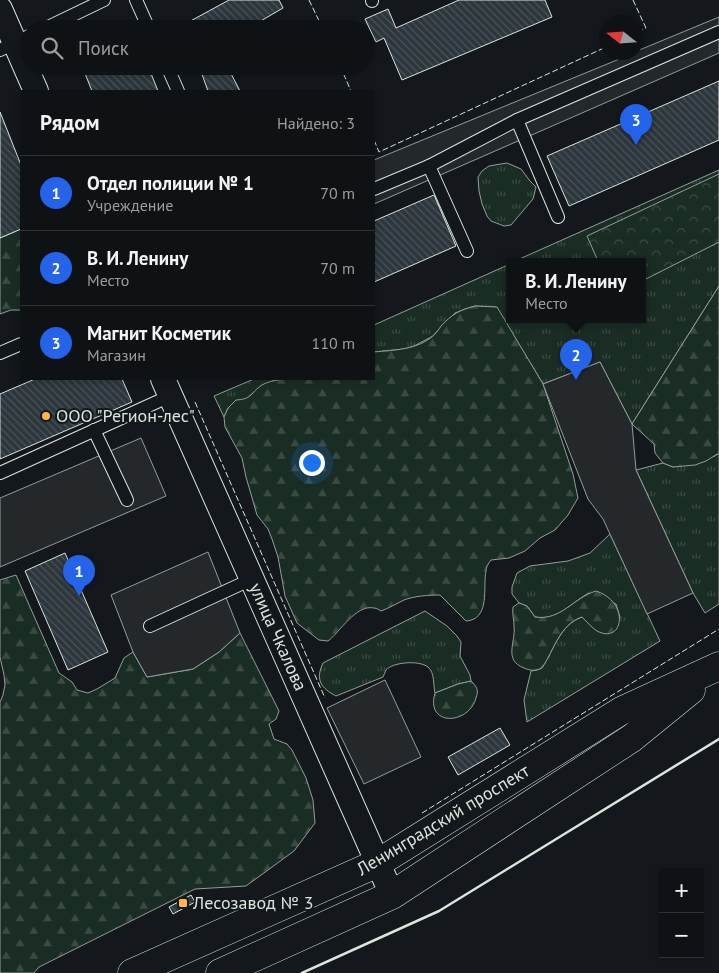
<!DOCTYPE html>
<html lang="ru">
<meta charset="utf-8">
<style>
body{margin:0;font-family:"PT Sans",sans-serif;background:#181b1e;color:#f1f3f6}
.controls{position:absolute;right:15px;bottom:15px;display:grid;overflow:hidden;border-radius:0px;box-shadow:0 2px 8px #0003}
.controls button{width:45px;height:45px;display:grid;place-items:center;padding:0;border:0;border-bottom:1px solid #2f3234;background:#0f1215;color:#f1f3f6;font:25px sans-serif}
.compass{position:absolute;left:599px;top:15px;width:45px;height:45px;border-radius:50%;background:#0f1215;box-shadow:0 2px 8px #0003;rotate:287deg}
.you{position:absolute;left:311px;top:462px;width:18px;height:18px;margin:-12px;border:4px solid #fff;border-radius:50%;background:#1a73e8;box-shadow:0 0 0 8px #1a73e833}
.badge{display:grid;place-items:center;width:32px;height:32px;border-radius:50%;background:#2563eb;color:#fff;font-size:16px;font-weight:700}
.pin{position:absolute;translate:-50% -41px;filter:drop-shadow(0 1px 2px #0008)}
.pin::after{content:'';position:absolute;top:26px;width:18px;height:15px;background:inherit;clip-path:polygon(0 0,100% 0,50% 100%)}
.popup{position:absolute;left:506px;top:258px;width:140px;height:65px;box-sizing:border-box;display:grid;place-content:center;border-radius:0px;background:#0f1215;filter:drop-shadow(0 1px 4px #0005);font-size:16px;white-space:nowrap;color:#9b9ea0}
.popup b{font-size:19px;color:#f1f3f6}
.popup::after{content:'';position:absolute;left:50%;top:100%;margin-left:-10px;border:10px solid transparent;border-top-color:#0f1215}
.list{margin:0;padding:0;list-style:none}
h2{display:flex;justify-content:space-between;align-items:center;height:65px;margin:0;padding:0 20px;font-size:21px}
h2 small{font-size:16px;font-weight:400;color:#9b9ea0}
.list li{display:grid;grid-template-columns:32px 1fr auto;gap:15px;align-items:center;box-sizing:border-box;height:75px;padding:0 20px;border-top:1px solid #2f3234}
.list b{display:block;font-size:19px;white-space:nowrap}
.list p{margin:0;font-size:16px;white-space:nowrap;color:#9b9ea0}
.list em{font-size:16px;font-style:normal;color:#9b9ea0}
.icon{flex:none;width:28px;height:28px;fill:none;stroke:currentColor;stroke-width:2;stroke-linecap:round;stroke-linejoin:round}
.map{position:relative;flex:none;width:719px;height:973px;overflow:hidden}
.search{position:absolute;background:#0f1215;box-shadow:0 2px 8px #0003;left:20px;top:20px;width:355px;height:55px;display:flex;align-items:center;gap:12px;box-sizing:border-box;padding:0 18px;border-radius:28px;color:#9b9ea0;font-size:19px}
.panel{position:absolute;background:#0f1215;box-shadow:0 2px 8px #0003;left:20px;top:90px;width:355px;height:290px;border-radius:0px}
.map>svg:first-child{display:block}
.grass{fill:url(#grass-tufts);stroke:#939e99}
.forest{fill:url(#forest-firs);stroke:#939e99}
.park{fill:url(#park-crowns);stroke:#939e99}
.parking{fill:#24282b;stroke:#939e99}
.building{fill:url(#building-back-hatch);stroke:#d8e6dc}
.lines{fill:none;stroke-linecap:round;stroke-linejoin:round}
.lane-casing{stroke:#d8e6dc;stroke-width:14}
.street-casing{stroke:#d8e6dc;stroke-width:26}
.primary-casing{stroke:#d8e6dc;stroke-width:29}
.lane{stroke:#14181c;stroke-width:12}
.street{stroke:#14181c;stroke-width:24}
.primary{stroke:#14181c;stroke-width:28}
.fence{stroke:#d8e6dc;stroke-width:1;stroke-dasharray:6 2.5;stroke-linecap:butt}
.wall{stroke:#d8e6dc;stroke-width:2.5}
.poi-dot{fill:#ffb74d;stroke:#14181c;stroke-width:2}
.labels{text-anchor:middle;stroke-width:4;stroke-linejoin:round;paint-order:stroke}
.poi-label{font-size:18px;fill:#d8e6dc;stroke:#14181c;text-anchor:start}
.street-label{font-size:18px;fill:#d8e6dc;stroke:#14181c}
</style>
<div class="map">
<svg width="719" height="973" viewBox="0 0 719 973">
<defs>
<pattern id="grass-tufts" width="24" height="20" patternUnits="userSpaceOnUse" patternTransform="scale(1.25)"><rect width="24" height="20" fill="#1a2d24"/><path d="M3 7l-1-3M5 7V3M7 7l1-3M15 17l-1-3M17 17v-4M19 17l1-3" fill="none" stroke="#3b4b43"/></pattern>
<pattern id="forest-firs" width="22" height="20" patternUnits="userSpaceOnUse" patternTransform="scale(1.25)"><rect width="22" height="20" fill="#1a2d24"/><path d="M5 1l3.5 6h-7zM16 11l3.5 6h-7z" fill="#3b4b43"/></pattern>
<pattern id="park-crowns" width="20" height="18" patternUnits="userSpaceOnUse" patternTransform="scale(1.25)"><rect width="20" height="18" fill="#1a2d24"/><path d="M2 6a3 3 0 1 1 6 0M12 15a3 3 0 1 1 6 0" fill="none" stroke="#3b4b43"/></pattern>
<pattern id="building-back-hatch" width="6" height="6" patternUnits="userSpaceOnUse" patternTransform="scale(1.25)"><rect width="6" height="6" fill="#2c363c"/><path d="M-1 5l2 2M0 0l6 6M5-1l2 2" fill="none" stroke="#4a5358"/></pattern>
</defs>
<rect width="100%" height="100%" fill="#14181c"/>
<g class="grass">
<polygon points="507,163 521,169 530,181 536,187 533,199 511,225 504,226 491,221 487,216 482,204 479,191 478,177 482,171 489,166"/>
<polygon points="719,170 719,286 632,424 600,362 543,384 496,307 475,306 465,309 455,313 440,328 433,336 414,346 404,349 374,352 374,325 510,264 510,319 642,319 642,261 515,261"/>
<polygon points="254,379 286,379 273,381 262,385 246,399 228,408 224,417 214,396"/>
<polygon points="719,453 719,604 705,613 693,593 636,470 663,463 673,467 715,456"/>
<path d="M610,534L660,641L527,722L524,700L531,671L537,670L542,668C554,649 560,625 582,617L620,618L616,604L589,593C570,603 559,621 535,617L527,606L519,603L512,594V587L517,573L530,566L568,561L590,553Z"/>
<path d="M425,611L447,626L457,636L461,642L460,656L470,675L471,681L458,684L435,693C433,685 435,673 428,667C419,660 393,662 386,670C385,672 384,675 383,677L336,696C321,688 315,680 323,663Z"/>
</g>
<g class="forest">
<polygon points="21,229 21,310 11,310 0,314 0,238"/>
<polygon points="719,286 719,453 706,461 695,465 673,467 663,463 655,453 654,444 632,424"/>
<path d="M475,306L497,307L543,384L573,474L578,498L568,515L555,530L540,538L525,551L509,558L491,560C488,564 486,567 486,571C483,585 489,611 474,619C471,620 469,621 466,621L440,595C429,595 414,596 404,600C396,604 389,608 381,611C379,610 377,608 374,608C356,604 340,632 328,641L319,640L297,623L285,596L278,557L272,539L268,529L257,515L246,477L242,458L225,427L224,417L228,408L236,400C253,399 250,393 262,385C269,381 278,380 286,379H374V352C394,350 418,350 434,335C437,332 439,329 441,326C452,314 460,310 475,306Z"/>
<polygon points="16,575 59,673 72,682 77,690 88,693 97,689 115,678 124,658 133,652 147,677 193,669 219,652 240,633 279,711 276,719 269,724 274,739 287,744 292,750 306,778 313,800 315,823 294,851 246,886 195,889 39,967 34,973 0,973 0,702 3,695 5,685 4,675 0,657 0,580"/>
<path d="M596,591C630,602 624,645 597,631C592,628 587,622 582,617C560,624 554,650 542,668C535,671 531,671 524,668C503,660 516,642 514,626C514,619 512,614 513,607L519,603L527,606L535,617C561,621 573,598 596,591Z"/>
<path d="M471,681C477,687 479,690 476,698C468,726 425,726 435,693L458,684Z"/>
</g>
<polygon class="park" points="719,174 719,242 642,281 642,261 598,261 587,236"/>
<g class="parking">
<polygon points="719,17 719,53 374,204 374,160 634,53 636,52 637,51"/>
<polygon points="600,362 632,424 636,470 693,593 647,614 603,519 588,499 543,384"/>
<polygon points="141,438 166,496 0,567 0,498"/>
<polygon points="208,552 240,633 219,652 193,669 147,677 133,652 111,595"/>
<polygon points="385,680 421,757 364,784 327,708"/>
</g>
<g class="building">
<polygon points="229,0 279,0 283,8 247,29 186,29 185,24"/>
<polygon points="459,0 545,0 552,17 402,80 384,38 376,42 365,19 388,9 396,28"/>
<polygon points="82,66 148,66 158,91 92,91"/>
<polygon points="199,66 227,66 240,91 208,91"/>
<polygon points="719,81 719,140 569,206 547,156"/>
<polygon points="0,112 21,165 21,229 0,238"/>
<polygon points="434,195 456,246 374,282 374,221"/>
<polygon points="35,379 122,379 132,402 0,459 0,394"/>
<polygon points="65,553 108,652 68,670 25,571"/>
<polygon points="500,728 510,745 458,775 448,757"/>
<polygon points="191,895 195,902 173,914 169,907"/>
</g>
<g class="lines">
<defs>
<g id="lane">
<polyline points="136,0 149,29"/>
<polyline points="372,0 372,1"/>
<polyline points="44,29 104,0"/>
<polyline points="0,50 29,36"/>
<polyline points="167,66 178,91"/>
<polyline points="517,120 558,217"/>
<polyline points="429,166 467,251"/>
<polyline points="374,189 429,166 517,120 719,32"/>
<polyline points="0,353 21,344"/>
<polyline points="94,430 127,500"/>
<polyline points="0,473 170,396"/>
<polyline points="150,626 252,579"/>
</g>
<g id="street">
<polyline points="0,9 36,91"/>
<polyline points="163,379 392,895"/>
</g>
<g id="primary">
<polyline points="132,973 378,863 621,711 719,666"/>
<polyline points="220,973 392,895 632,738 691,690"/>
</g>
</defs>
<use href="#lane" class="lane-casing"/>
<use href="#street" class="street-casing"/>
<use href="#primary" class="primary-casing"/>
<use href="#lane" class="lane"/>
<use href="#street" class="street"/>
<use href="#primary" class="primary"/>
<g class="fence">
<polyline points="309,0 323,29"/>
<polyline points="633,0 646,28 636,33"/>
<polyline points="340,66 351,91"/>
<polyline points="374,140 379,152 606,47"/>
<polyline points="195,402 325,698"/>
<polyline points="422,813 719,629"/>
</g>
<polyline class="wall" points="302,973 439,911 719,739"/>
</g>
<g class="poi-dot">
<circle cx="46" cy="416" r="5"/>
<rect x="178" y="898" width="10" height="10" rx="2.5"/>
</g>
<g class="labels">
<g class="poi-label">
<text x="56" y="422">ООО "Регион-лес"</text>
<text x="193" y="909">Лесозавод № 3</text>
</g>
<g class="street-label">
<text transform="translate(278 637) rotate(66)" y="6">улица Чкалова</text>
<text transform="translate(443 820) rotate(-31)" y="6">Ленинградский проспект</text>
</g>
</g>
</svg>
<div class="controls">
<button>+</button>
<button>−</button>
</div>
<svg class="compass" viewBox="-18 -18 36 36"><path d="M0-13l5 13h-10z" fill="#e53935"/><path d="M0 13l5-13h-10z" fill="#9b9ea0"/></svg>
<div class="you"></div>
<div class="pin badge" style="left:79px;top:596px">1</div>
<div class="pin badge" style="left:576px;top:380px">2</div>
<div class="popup"><b>В. И. Ленину</b>Место</div>
<div class="pin badge" style="left:636px;top:145px">3</div>
<div class="search"><svg class="icon" aria-label="search" viewBox="0 0 24 24"><circle cx="10" cy="10" r="6"/><path d="M15 15l6 6"/></svg>Поиск</div>
<section class="panel">
<h2>Рядом<small>Найдено: 3</small></h2>
<ul class="list">
<li><span class="badge">1</span><div><b>Отдел полиции № 1</b><p>Учреждение</p></div><em>70 m</em></li>
<li><span class="badge">2</span><div><b>В. И. Ленину</b><p>Место</p></div><em>70 m</em></li>
<li><span class="badge">3</span><div><b>Магнит Косметик</b><p>Магазин</p></div><em>110 m</em></li>
</ul>
</section>
</div>
